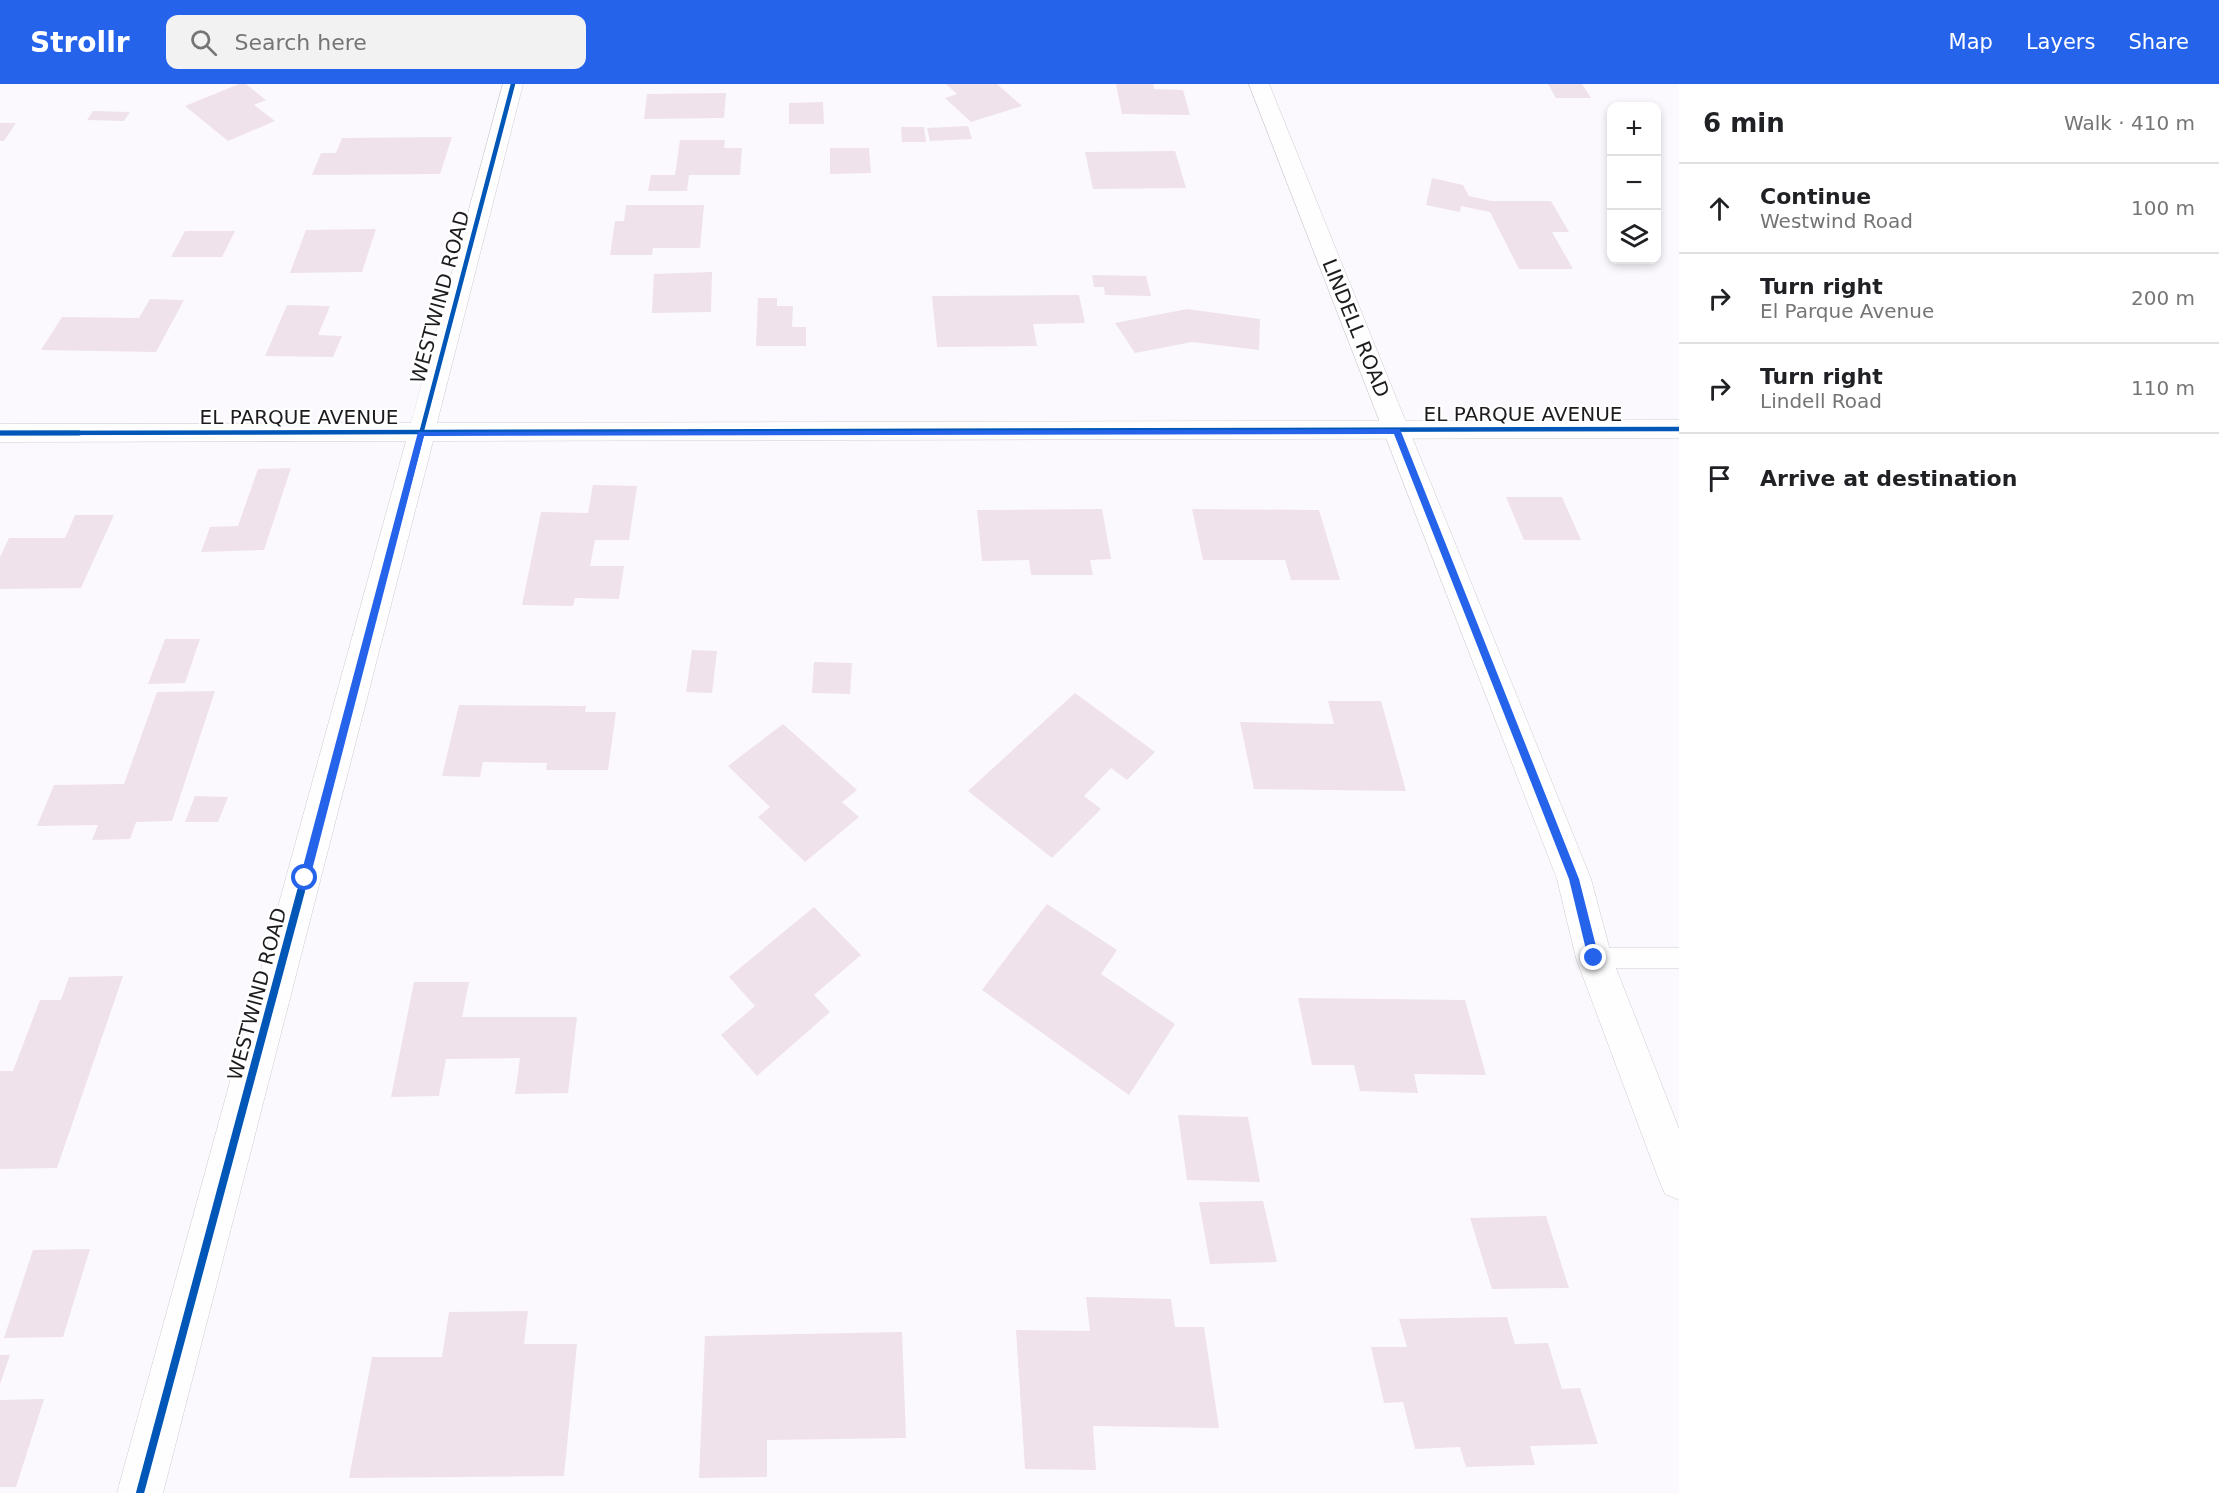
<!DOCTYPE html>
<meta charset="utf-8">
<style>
body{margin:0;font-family:"DejaVu Sans",sans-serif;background:#f2f2f2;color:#202124}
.controls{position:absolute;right:18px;top:18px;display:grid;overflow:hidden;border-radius:12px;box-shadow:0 3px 9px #0003}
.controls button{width:54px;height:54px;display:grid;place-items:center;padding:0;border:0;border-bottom:2px solid #e0e0e0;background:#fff;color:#202124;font:30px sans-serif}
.stop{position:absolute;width:18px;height:18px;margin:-14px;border:4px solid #2563eb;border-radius:50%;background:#fff}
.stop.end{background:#2563eb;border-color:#fff;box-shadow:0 2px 6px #0008}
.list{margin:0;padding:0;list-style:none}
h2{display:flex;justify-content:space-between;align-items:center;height:78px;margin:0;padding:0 24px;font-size:26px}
h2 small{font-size:20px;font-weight:400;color:#757577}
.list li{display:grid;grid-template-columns:39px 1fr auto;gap:18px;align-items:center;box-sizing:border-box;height:90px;padding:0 24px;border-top:2px solid #e0e0e0}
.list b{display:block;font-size:22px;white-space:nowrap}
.list p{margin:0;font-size:20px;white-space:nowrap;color:#757577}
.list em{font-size:20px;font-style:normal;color:#757577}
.icon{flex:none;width:33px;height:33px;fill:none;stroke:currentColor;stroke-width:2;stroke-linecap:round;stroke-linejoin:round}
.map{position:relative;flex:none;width:1679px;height:1409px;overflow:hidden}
header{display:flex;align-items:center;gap:36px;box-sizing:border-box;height:84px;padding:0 30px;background:#2563eb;color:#fff}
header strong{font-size:28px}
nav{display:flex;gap:33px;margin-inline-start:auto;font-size:21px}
.search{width:420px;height:54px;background:#f2f2f2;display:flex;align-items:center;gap:15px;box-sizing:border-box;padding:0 21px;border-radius:12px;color:#757577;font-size:22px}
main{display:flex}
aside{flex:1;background:#fff}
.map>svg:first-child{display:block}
.building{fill:#efe2eb}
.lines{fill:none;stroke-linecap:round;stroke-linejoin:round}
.service-casing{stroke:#cfccd1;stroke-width:1}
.minor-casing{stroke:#cfccd1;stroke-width:1}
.tertiary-casing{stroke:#cfccd1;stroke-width:1}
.service{fill:#fffeff;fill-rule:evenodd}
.minor{fill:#fffeff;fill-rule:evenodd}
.tertiary{fill:#fffeff;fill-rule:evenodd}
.cycleway-far2-casing{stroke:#fff;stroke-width:8}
.cycleway-far1-casing{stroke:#fff;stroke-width:9}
.cycleway-casing{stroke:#fff;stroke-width:11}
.cycleway-far2{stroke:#0057b8;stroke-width:4.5}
.cycleway-far1{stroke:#0057b8;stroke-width:5}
.cycleway{stroke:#0057b8;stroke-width:8}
.route{fill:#2563eb}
.labels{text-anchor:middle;stroke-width:4.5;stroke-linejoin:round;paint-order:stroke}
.street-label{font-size:20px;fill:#1f1c20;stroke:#fff}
</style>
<header>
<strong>Strollr</strong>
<div class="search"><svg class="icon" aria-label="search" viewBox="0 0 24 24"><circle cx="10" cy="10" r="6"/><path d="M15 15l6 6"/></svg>Search here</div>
<nav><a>Map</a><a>Layers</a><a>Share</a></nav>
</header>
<main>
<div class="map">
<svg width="1679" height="1409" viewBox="0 0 1679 1409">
<rect width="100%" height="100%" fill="#fcf9fe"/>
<g class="building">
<polygon points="239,0 246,0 266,16 254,21 275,37 228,57 185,22"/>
<polygon points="946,0 997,0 1022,22 971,38 945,14 957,10"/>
<polygon points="1116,0 1153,0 1154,5 1183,6 1190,31 1122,30"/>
<polygon points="1548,0 1582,0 1591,14 1556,14"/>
<polygon points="726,9 724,34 644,35 647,10"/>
<polygon points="823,18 824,40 789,40 789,19"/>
<polygon points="93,27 130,28 124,37 87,36"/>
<polygon points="0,39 16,39 4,57 0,57"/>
<polygon points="968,42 972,55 930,57 927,44"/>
<polygon points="901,43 924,43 926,58 902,58"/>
<polygon points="452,53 440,90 312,91 321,69 336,69 342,54"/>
<polygon points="680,56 725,56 724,64 742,64 740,91 689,91 687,107 648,107 651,91 675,91"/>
<polygon points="830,64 869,64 871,89 830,90"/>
<polygon points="1175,67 1186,104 1093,105 1085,68"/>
<polygon points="1432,94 1463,101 1469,112 1492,117 1551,117 1569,148 1552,148 1573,185 1519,185 1490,128 1461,122 1460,128 1426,121"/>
<polygon points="626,121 704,121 700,164 653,164 652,171 610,171 615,137 624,137"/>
<polygon points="376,145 362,188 290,189 306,146"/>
<polygon points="185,147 235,147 222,173 171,173"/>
<polygon points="712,188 711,228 652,229 654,190"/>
<polygon points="1092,191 1146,192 1151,212 1105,211 1104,203 1094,203"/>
<polygon points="1079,211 1085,239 1033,240 1037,262 937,263 932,212"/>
<polygon points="758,214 777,214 777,222 793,222 792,243 806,243 806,262 756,262"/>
<polygon points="150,215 184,216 156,268 41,266 62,233 139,234"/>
<polygon points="287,221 330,222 318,251 342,252 333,273 265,272"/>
<polygon points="1187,225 1260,235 1259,266 1192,258 1135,269 1115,239"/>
<polygon points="291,384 264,466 201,468 210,443 238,442 258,385"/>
<polygon points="593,401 637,402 629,456 595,456 590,482 624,482 619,515 575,514 573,522 522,521 541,428 588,429"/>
<polygon points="1506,413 1562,413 1581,456 1524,456"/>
<polygon points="1102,425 1111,475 1090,476 1093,491 1031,491 1029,476 982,477 977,426"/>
<polygon points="1192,425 1319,426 1340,496 1291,496 1285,476 1203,476"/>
<polygon points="75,431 114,431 81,504 0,505 0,473 9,454 65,454"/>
<polygon points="165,555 200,555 185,599 148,600"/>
<polygon points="692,566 717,567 712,609 686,608"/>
<polygon points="814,578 852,579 850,610 812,609"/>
<polygon points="215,607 172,737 136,738 130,755 92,756 98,741 37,742 54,701 124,700 157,608"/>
<polygon points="1075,609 1155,668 1127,696 1111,684 1084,712 1101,725 1052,774 968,707"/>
<polygon points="1328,617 1381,617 1406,707 1254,705 1240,638 1334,640"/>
<polygon points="459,621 586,622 585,628 616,628 608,686 546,686 547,679 483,678 480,693 442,692"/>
<polygon points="783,640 857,706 842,718 859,733 805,778 758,733 770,723 728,682"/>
<polygon points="195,712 228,713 218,738 185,738"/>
<polygon points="1047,820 1117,866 1101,890 1175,940 1129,1011 982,906"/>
<polygon points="814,823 861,871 814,911 830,928 757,992 721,951 755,922 729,893"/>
<polygon points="123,892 57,1084 0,1085 0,987 13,987 40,916 61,916 69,893"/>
<polygon points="414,898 469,898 462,933 577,933 568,1009 515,1010 520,974 446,975 439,1012 391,1013"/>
<polygon points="1298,914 1465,916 1486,991 1414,990 1418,1009 1360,1007 1354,981 1312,981"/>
<polygon points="1178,1031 1248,1033 1260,1098 1187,1096"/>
<polygon points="1263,1117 1277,1178 1210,1180 1199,1118"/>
<polygon points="1546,1132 1569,1204 1492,1205 1470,1134"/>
<polygon points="90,1165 63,1253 4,1254 33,1166"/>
<polygon points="1086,1213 1171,1215 1175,1243 1204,1243 1219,1344 1093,1342 1096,1386 1025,1385 1016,1246 1090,1247"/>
<polygon points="528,1227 524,1260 577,1260 564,1392 349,1394 372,1273 442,1273 449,1228"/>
<polygon points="1507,1233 1515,1260 1548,1259 1562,1305 1580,1304 1598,1360 1530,1362 1535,1381 1466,1383 1460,1363 1415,1365 1403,1318 1384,1319 1371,1263 1407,1263 1399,1235"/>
<polygon points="902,1248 906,1354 767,1356 767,1393 699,1394 705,1252"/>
<polygon points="0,1271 10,1271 0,1300"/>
<polygon points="44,1315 16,1403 0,1403 0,1316"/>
</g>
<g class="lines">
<defs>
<polygon id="service" points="1594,864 1679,864 1679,884 1594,884 1586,881 1583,874 1586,867"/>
<polygon id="minor" points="503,0 523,0 437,339 1679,336 1679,354 433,357 163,1409 117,1409 406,357 0,358 0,340 411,339"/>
<polygon id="tertiary" points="1249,0 1269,0 1591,795 1612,874 1679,1045 1679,1116 1665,1110 1659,1096 1576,874 1557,795"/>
</defs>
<use href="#service" class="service-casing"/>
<use href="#minor" class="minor-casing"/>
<use href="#tertiary" class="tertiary-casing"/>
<use href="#service" class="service"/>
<use href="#minor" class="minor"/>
<use href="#tertiary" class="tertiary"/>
<defs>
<g id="cycleway-far2">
<polyline points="0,349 1679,345"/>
<polyline points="421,350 513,0"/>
</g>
<g id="cycleway-far1">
<polyline points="0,349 79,349"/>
<polyline points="301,809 422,349"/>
</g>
<polyline id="cycleway" points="140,1409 301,807"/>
</defs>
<use href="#cycleway-far2" class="cycleway-far2-casing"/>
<use href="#cycleway-far1" class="cycleway-far1-casing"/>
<use href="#cycleway" class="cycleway-casing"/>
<use href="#cycleway-far2" class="cycleway-far2"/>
<use href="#cycleway-far1" class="cycleway-far1"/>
<use href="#cycleway" class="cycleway"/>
</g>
<polygon class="route" points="1400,345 1579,795 1599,874 1597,878 1594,879 1588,874 1569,795 1394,350 424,352 310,794 305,798 300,794 418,348"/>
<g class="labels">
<g class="street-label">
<text transform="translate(440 213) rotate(-75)" y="7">WESTWIND ROAD</text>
<text transform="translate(1356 244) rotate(68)" y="7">LINDELL ROAD</text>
<text x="1523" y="337">EL PARQUE AVENUE</text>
<text x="299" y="340">EL PARQUE AVENUE</text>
<text transform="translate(257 910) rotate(-75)" y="7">WESTWIND ROAD</text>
</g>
</g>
</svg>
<div class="controls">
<button>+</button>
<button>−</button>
<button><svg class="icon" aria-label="layers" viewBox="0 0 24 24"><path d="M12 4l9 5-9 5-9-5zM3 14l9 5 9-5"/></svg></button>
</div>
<div class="stop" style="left:305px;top:794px"></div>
<div class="stop end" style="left:1594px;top:874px"></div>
</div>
<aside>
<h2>6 min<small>Walk · 410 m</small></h2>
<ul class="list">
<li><svg class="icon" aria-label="ahead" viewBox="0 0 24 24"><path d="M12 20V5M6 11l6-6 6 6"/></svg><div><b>Continue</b><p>Westwind Road</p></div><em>100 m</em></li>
<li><svg class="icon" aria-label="right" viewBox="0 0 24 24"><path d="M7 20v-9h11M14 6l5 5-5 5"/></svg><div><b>Turn right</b><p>El Parque Avenue</p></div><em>200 m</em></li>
<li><svg class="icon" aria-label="right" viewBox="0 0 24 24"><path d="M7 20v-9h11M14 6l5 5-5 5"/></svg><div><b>Turn right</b><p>Lindell Road</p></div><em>110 m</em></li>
<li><svg class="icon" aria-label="arrive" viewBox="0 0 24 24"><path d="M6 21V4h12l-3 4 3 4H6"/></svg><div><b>Arrive at destination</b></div></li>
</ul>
</aside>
</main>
